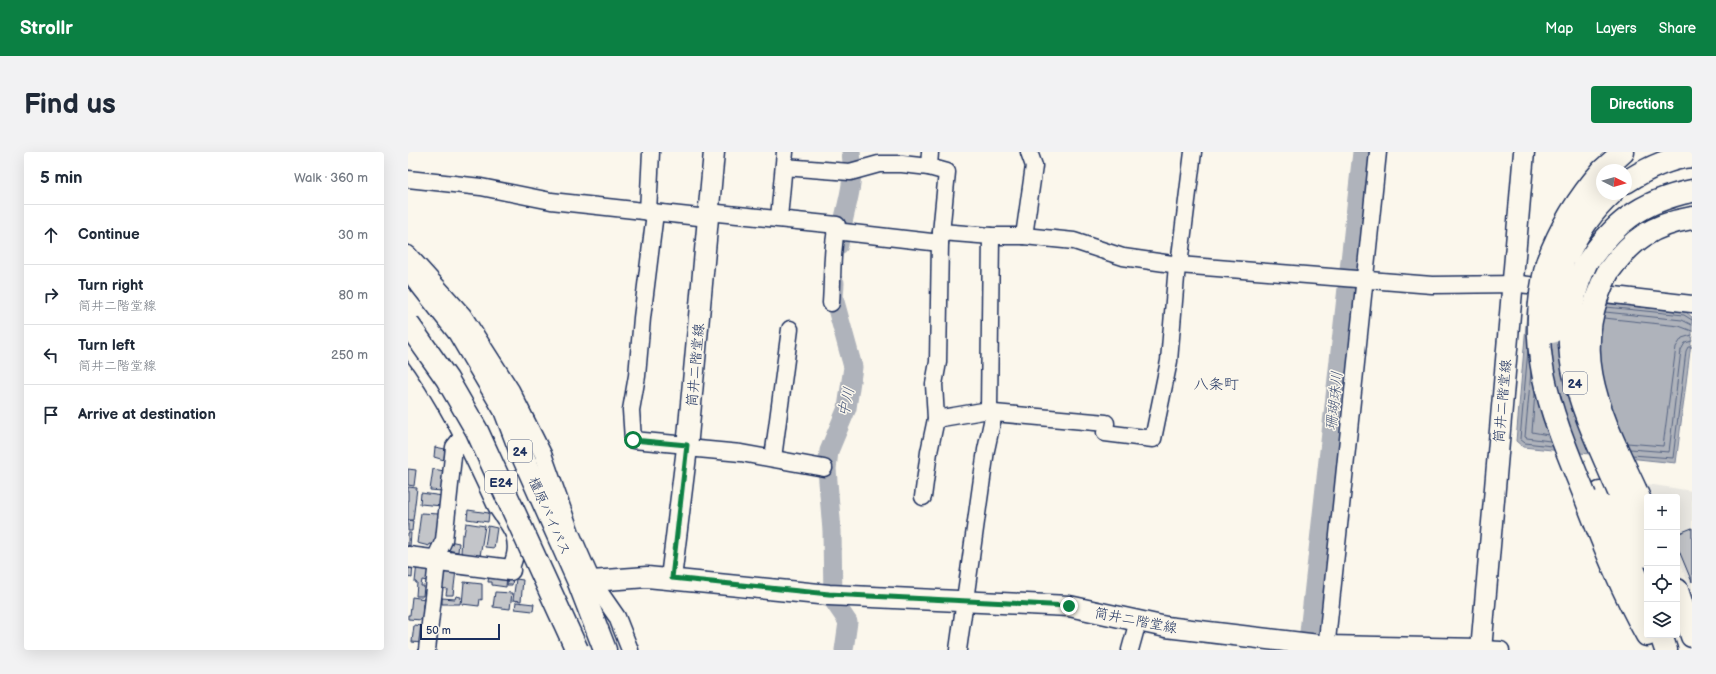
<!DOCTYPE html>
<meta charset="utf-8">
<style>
body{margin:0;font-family:"Balsamiq Sans","Klee One",sans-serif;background:#f2f2f3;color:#1f2937}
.controls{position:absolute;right:12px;bottom:12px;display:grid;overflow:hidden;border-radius:4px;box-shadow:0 4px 16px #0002}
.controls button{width:36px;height:36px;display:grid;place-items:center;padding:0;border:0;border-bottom:1px solid #e0e1e3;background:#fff;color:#1f2937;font:20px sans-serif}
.compass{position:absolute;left:1188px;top:12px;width:36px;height:36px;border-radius:50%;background:#fff;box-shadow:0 4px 16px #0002;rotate:96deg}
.scale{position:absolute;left:12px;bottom:10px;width:80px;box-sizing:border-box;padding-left:4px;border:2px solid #1b2f5e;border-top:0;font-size:11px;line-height:14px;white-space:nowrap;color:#1b2f5e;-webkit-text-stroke:3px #fbf7ec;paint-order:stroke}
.stop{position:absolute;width:12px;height:12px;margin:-9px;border:3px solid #0b8043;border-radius:50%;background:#fff}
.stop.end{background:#0b8043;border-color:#fff;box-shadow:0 1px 4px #0008}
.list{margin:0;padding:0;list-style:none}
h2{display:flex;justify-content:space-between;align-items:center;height:52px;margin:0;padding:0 16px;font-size:17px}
h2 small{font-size:13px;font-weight:400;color:#747a83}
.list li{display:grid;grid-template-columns:26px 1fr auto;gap:12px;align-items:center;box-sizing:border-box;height:60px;padding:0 16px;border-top:1px solid #e0e1e3}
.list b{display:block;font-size:15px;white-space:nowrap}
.list p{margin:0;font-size:13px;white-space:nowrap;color:#747a83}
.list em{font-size:13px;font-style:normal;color:#747a83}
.icon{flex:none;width:22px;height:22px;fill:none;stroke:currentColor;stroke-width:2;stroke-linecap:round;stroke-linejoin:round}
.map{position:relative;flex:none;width:1284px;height:498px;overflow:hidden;border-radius:4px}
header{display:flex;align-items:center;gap:24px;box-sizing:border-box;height:56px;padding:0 20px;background:#0b8043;color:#fff}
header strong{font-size:19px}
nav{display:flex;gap:22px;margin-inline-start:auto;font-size:14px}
.intro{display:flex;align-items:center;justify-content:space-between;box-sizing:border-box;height:96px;padding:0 24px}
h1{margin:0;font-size:28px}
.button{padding:10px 18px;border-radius:4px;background:#0b8043;color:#fff;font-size:14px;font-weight:700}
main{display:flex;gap:24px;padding:0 24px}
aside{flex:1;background:#fff;border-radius:4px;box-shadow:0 4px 16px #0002}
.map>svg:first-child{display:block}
.built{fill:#eae8e2}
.water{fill:#afb3bb;stroke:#747e96}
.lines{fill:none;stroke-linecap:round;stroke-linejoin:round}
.shore{stroke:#566483;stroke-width:1}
.river{stroke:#afb3bb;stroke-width:19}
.building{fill:#c3c5c9;stroke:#1b2f5e}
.minor-casing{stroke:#1b2f5e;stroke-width:19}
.major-casing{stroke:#1b2f5e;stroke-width:23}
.highway-casing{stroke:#1b2f5e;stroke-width:25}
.minor{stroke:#fbf7ec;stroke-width:16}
.major{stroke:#fbf7ec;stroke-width:20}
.highway{stroke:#fbf7ec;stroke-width:22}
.highway-bridge-casing{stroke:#1b2f5e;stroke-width:25;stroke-linecap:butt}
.highway-bridge{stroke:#fbf7ec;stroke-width:22}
.route{stroke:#0b8043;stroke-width:5}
.labels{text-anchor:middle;stroke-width:3;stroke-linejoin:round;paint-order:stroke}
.shield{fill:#fbf7ec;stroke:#5e6b89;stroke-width:1}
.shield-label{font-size:13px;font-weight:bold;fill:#1b2f5e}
.street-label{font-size:14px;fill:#1b2f5e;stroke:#fbf7ec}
.neighbourhood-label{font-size:15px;fill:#1b2f5e;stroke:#fbf7ec}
.water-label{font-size:15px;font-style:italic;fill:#47577a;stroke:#fbf7ec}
</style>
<header>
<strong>Strollr</strong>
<nav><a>Map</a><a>Layers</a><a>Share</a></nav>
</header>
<div class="intro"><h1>Find us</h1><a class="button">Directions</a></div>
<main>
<aside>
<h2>5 min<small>Walk · 360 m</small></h2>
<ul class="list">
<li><svg class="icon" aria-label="ahead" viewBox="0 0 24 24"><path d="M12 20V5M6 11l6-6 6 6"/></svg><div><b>Continue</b></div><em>30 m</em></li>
<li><svg class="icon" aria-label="right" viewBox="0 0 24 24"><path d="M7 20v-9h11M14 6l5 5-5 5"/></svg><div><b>Turn right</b><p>筒井二階堂線</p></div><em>80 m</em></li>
<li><svg class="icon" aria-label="left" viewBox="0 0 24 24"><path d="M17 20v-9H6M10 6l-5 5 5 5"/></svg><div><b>Turn left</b><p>筒井二階堂線</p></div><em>250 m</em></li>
<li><svg class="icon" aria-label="arrive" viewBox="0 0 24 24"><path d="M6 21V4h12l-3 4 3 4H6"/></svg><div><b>Arrive at destination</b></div></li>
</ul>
</aside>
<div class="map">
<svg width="1284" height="498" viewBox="0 0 1284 498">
<rect width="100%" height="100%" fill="#fbf7ec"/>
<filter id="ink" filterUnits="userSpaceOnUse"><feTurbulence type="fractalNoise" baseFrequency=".025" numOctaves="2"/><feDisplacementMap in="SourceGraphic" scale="8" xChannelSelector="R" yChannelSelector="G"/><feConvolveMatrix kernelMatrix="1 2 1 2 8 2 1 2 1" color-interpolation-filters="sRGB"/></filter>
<g filter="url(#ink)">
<polygon class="built" points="1239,332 1284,339 1284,440 1269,404 1269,345 1244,345"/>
<polygon class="water" points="1128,144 1278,160 1284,165 1284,183 1268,311 1115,295 1108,289 1120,150"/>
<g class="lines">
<g class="shore">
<polyline points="1198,155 1276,163 1284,168"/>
<polyline points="1197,160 1274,168 1284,173"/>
<polyline points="1196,166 1271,174 1284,179"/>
<polyline points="1120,198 1112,287 1117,291 1144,294"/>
<polyline points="1123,220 1117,285 1119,286 1142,289"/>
<polyline points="1127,240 1124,280 1140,283"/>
<polyline points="1219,291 1255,294 1268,195 1274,186 1284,183"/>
<polyline points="1222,297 1261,300 1273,198 1277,191 1284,189"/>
<polyline points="1224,303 1265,306 1278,199 1280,195 1284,195"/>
</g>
<g class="river">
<path d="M431,93C435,58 448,37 443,0"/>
<polyline points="427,131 426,146 445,215 439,256 421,299 419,317 424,379 425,448 440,470 436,498"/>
<polyline points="899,498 954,0"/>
</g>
</g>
<g class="building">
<polygon points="27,295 37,297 36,308 26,305"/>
<polygon points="0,317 8,318 6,334 0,333"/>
<polygon points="25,317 36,319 34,339 22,338"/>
<polygon points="0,335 9,336 5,368 0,368"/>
<polygon points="13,341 35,344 34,354 12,352"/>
<polygon points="60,358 81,361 80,370 59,367"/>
<polygon points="13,361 31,362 28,393 21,392 21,394 9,391"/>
<polygon points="0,368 5,369 4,379 0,379"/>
<polygon points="58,371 77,374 72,404 53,401 54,382 56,383"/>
<polygon points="80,374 89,376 86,396 77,395"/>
<polygon points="1284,376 1284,430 1269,394 1269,382"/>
<polygon points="0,381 3,381 2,394 0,394"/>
<polygon points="41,389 51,391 50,400 39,398"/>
<polygon points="0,410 5,410 4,426 0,425"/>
<polygon points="9,411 20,412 19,429 14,428 13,434 16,434 15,444 8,444 9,431 7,430"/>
<polygon points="33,416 48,418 45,443 38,443 39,437 33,436"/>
<polygon points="81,423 99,423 98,435 84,433 84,430 80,430"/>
<polygon points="100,425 105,426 104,433 99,433"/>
<polygon points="108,427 115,428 113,449 105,448"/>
<polygon points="56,430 74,432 74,448 72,447 71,454 54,452"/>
<polygon points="87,440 104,441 102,457 85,455"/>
<polygon points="48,444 53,445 52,452 34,452 34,446 47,447"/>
<polygon points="4,445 17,447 16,453 15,452 14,468 0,467 0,463 2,463"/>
<polygon points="108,450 126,452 125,459 107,457"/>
<polygon points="6,473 15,474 13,491 4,490"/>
</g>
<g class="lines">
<defs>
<g id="minor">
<polyline points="376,15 442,20 471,12 494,12 521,15 539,20 532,91 530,210 526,232 528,267 521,300 515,345"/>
<polyline points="521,15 522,0"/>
<polyline points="0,27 73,35 143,49 300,66"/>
<polyline points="240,60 243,0"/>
<path d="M300,60L429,73C423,99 425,124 423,151"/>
<polyline points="247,61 234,166 229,224 223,258 225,288 279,293"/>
<polyline points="371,66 377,0"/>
<polyline points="427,79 532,91"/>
<polyline points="533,80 583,84 616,84 666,89 715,105 771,113 1024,133 1112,132 1145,136"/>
<polyline points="616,84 626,14 621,0"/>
<polyline points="0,102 55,163 103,238 135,302 163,381 184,429 209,465 222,498"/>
<polyline points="771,113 785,0"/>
<polyline points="1180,140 1284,152"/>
<path d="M0,195C36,242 62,298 87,352C92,362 102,372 106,383C110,396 107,406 102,418"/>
<polyline points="586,261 698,271 697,281 745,287 761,209 769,113"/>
<polyline points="528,267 581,258"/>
<polyline points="279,296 333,301 416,316"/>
<polyline points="365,306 382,177"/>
<polyline points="26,409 36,388 46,295 54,285"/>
<polyline points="1073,497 1093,498"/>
<polyline points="19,498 29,410"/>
<polyline points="550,498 578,298 586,261 581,258 583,84"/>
<polyline points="722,498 730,469"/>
<polyline points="918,498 970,0"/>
</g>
<g id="major">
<polyline points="0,405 102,418"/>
<polyline points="263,426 279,296 306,0"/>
<polyline points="184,429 239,425 421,443 661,454 758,475 919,494 1073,497"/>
<polyline points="1073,498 1116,0"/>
</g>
<g id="highway">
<polyline points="1195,18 1215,0"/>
<path d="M1218,30C1238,17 1260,6 1284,4"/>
<path d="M1139,111C1152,76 1169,47 1194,19"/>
<path d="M1155,113C1166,86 1181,62 1203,42"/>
<polyline points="0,115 51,180 97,258 113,300 170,428 197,498"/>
<path d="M1176,116C1203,73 1233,49 1284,39"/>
<path d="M1200,120C1224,87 1244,73 1284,66"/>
<polyline points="1228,339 1239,365"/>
<polyline points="1211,340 1239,404"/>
<polyline points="1192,341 1239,449"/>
<path d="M1177,344C1195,391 1214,439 1239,483"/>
<polyline points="1269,438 1284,484"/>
<polyline points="1253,483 1258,498"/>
</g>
</defs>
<use href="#minor" class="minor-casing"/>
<use href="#major" class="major-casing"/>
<use href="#highway" class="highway-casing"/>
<use href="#minor" class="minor"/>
<use href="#major" class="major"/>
<use href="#highway" class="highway"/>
<defs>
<g id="highway-bridge">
<path d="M1139,111C1116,201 1144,262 1177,344"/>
<path d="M1176,116C1140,197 1179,265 1211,340"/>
<path d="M1200,120C1157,200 1194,265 1228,339"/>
<polyline points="0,172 39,227 69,279 169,498"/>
<polyline points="1144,180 1146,155 1155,113"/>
</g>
</defs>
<use href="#highway-bridge" class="highway-bridge-casing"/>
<use href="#highway-bridge" class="highway-bridge"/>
</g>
</g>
<g class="lines" filter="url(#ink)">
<polyline class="route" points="225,288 279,293 264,426 421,442 661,454"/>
</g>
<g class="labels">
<g class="shield">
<rect x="1155" y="220" width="24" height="22" rx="3"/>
<rect x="100" y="288" width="24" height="22" rx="3"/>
<rect x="77" y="319" width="32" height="22" rx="3"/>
</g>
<g class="shield-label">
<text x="1167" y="236">24</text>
<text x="112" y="304">24</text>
<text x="93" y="335">E24</text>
</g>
<g class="street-label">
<text transform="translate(287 213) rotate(-85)" y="5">筒井二階堂線</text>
<text transform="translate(1094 249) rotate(-85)" y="5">筒井二階堂線</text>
<text transform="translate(142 364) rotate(66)" y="5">橿原バイパス</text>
<text transform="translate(728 468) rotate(11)" y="5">筒井二階堂線</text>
</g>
<g class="neighbourhood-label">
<text x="808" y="237">八条町</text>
</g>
<g class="water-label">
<text transform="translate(926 249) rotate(-84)" y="5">珊瑚珠川</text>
<text transform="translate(438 250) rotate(-77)" y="5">中川</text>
</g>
</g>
</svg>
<div class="controls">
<button>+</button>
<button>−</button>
<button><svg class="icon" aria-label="locate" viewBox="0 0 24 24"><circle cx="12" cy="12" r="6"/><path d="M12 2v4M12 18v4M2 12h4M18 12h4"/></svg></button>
<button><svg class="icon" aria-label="layers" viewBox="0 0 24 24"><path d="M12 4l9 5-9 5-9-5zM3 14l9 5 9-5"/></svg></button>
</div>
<svg class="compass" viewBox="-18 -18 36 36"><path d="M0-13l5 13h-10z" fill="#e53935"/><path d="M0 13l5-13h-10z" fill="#747a83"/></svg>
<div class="scale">50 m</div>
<div class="stop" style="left:225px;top:288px"></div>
<div class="stop end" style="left:661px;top:454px"></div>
</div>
</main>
